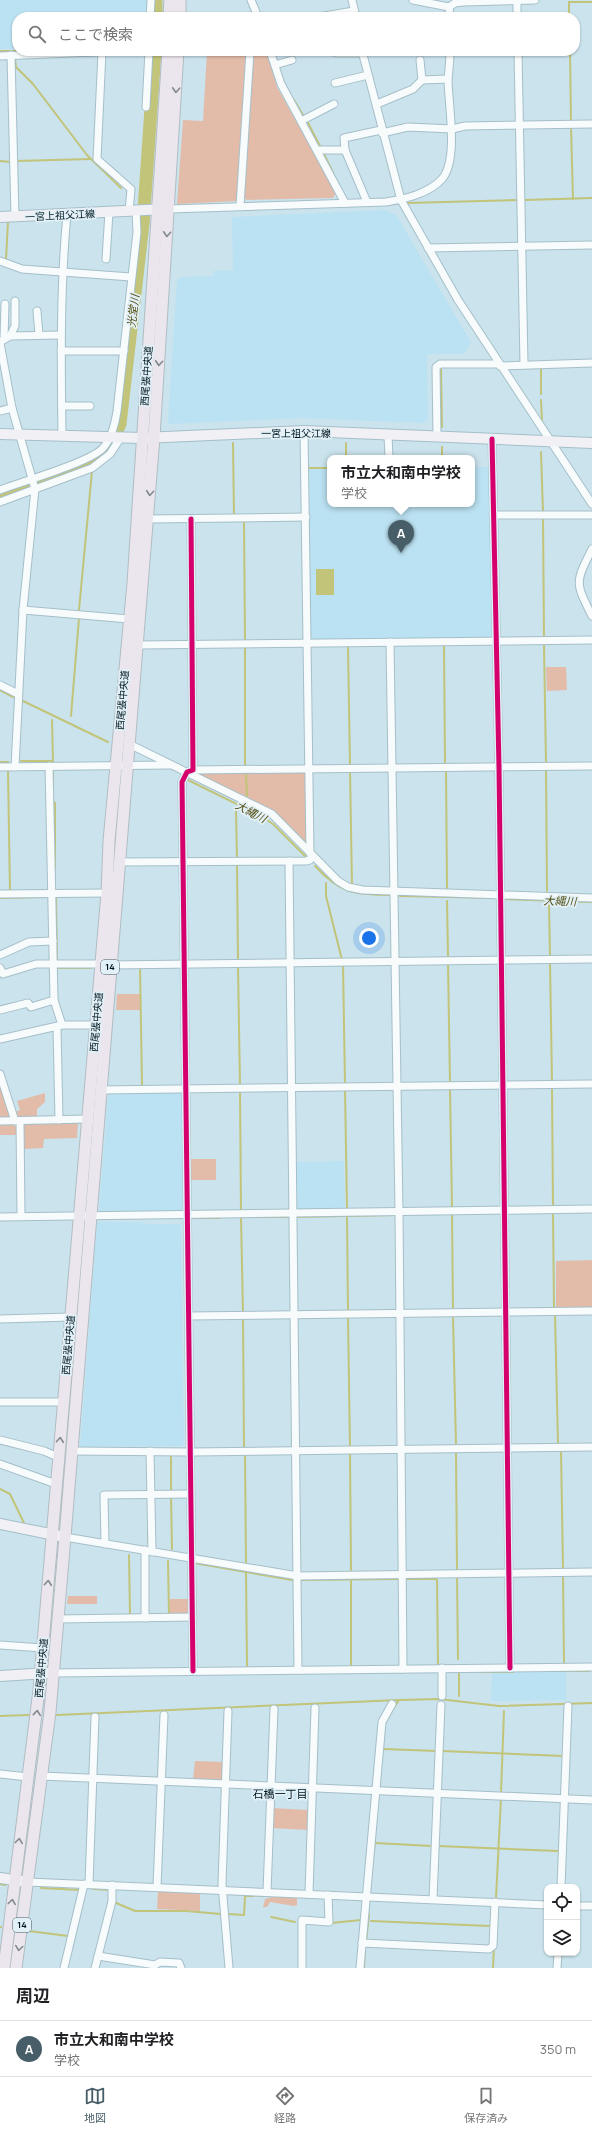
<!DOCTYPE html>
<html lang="ja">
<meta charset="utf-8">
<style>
body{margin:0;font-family:Manrope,"Noto Sans JP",sans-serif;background:#f2f2f2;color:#202124}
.controls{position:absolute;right:12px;bottom:12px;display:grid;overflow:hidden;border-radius:8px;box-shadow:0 1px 3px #0004}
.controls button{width:36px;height:36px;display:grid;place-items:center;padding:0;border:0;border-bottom:1px solid #e0e0e0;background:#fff;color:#202124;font:20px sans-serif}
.you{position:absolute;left:369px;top:938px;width:14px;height:14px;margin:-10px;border:3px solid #fff;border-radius:50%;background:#1a73e8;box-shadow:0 0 0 6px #1a73e833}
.badge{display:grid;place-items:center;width:26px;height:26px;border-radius:50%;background:#475e68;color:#fff;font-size:13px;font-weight:700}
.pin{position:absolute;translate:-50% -33px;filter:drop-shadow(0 1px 2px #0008)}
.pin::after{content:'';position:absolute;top:21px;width:14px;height:12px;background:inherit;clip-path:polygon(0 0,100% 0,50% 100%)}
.popup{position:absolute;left:327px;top:455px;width:148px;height:52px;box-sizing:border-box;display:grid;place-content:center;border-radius:8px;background:#fff;filter:drop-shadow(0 1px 3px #0005);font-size:13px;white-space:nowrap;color:#757577}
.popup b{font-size:15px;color:#202124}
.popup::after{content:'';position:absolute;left:50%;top:100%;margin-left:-8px;border:8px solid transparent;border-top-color:#fff}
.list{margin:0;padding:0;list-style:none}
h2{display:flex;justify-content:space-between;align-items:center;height:52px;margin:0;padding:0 16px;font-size:17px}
h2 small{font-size:13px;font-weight:400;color:#757577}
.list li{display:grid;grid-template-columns:26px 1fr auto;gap:12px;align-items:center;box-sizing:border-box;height:56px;padding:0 16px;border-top:1px solid #e0e0e0}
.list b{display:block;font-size:15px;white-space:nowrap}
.list p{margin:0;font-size:13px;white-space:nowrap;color:#757577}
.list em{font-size:13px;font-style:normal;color:#757577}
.icon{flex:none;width:22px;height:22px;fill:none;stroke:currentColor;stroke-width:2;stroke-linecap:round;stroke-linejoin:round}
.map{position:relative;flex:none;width:592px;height:1968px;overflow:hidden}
.search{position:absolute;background:#fff;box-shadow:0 1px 3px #0004;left:12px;right:12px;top:12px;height:44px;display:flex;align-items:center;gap:10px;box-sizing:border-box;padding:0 14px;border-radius:16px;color:#757577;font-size:15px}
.sheet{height:108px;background:#fff}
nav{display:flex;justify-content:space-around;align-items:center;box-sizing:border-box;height:56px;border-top:1px solid #e0e0e0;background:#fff;font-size:11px;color:#757577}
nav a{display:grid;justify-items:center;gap:2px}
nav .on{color:#475e68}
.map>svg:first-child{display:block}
.built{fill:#bbe2f2}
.green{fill:#e3bca9}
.water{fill:#c2c479}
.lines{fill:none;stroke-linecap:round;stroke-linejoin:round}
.stream{stroke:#c2c479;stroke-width:2}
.river{stroke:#c2c479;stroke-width:13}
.street-casing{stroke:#a5bfc9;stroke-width:9}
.secondary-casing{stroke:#a5bfc9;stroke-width:12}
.primary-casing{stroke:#b0bdc3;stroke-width:13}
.street{stroke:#f7fbfc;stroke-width:7}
.secondary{stroke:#f1f1f5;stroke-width:10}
.primary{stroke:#ebe6ed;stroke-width:11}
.cycleway-casing{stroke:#e2f0f7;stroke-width:8}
.cycleway{stroke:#d6006c;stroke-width:5}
.oneway{stroke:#828991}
.labels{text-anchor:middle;stroke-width:3.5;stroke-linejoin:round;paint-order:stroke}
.shield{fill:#e2f0f7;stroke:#445860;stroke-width:1}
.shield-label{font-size:9px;font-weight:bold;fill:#011720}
.street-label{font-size:10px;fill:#011720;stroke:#e2f0f7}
.water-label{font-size:11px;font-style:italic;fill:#575217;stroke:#e2f0f7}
.neighbourhood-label{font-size:11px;fill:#011720;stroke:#e2f0f7}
</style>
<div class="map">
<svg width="592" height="1968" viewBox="0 0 592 1968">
<rect width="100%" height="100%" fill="#cae3ed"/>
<g class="built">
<polygon points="0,0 147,0 146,17 17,17 17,49 0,49"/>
<polygon points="385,210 396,215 471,342 464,354 429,354 427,356 428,419 423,423 301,418 170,424 168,421 177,280 180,277 213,276 213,271 233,270 232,219 234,217"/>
<polygon points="472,467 490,467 493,637 490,639 311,641 309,469 330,469 330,504 472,504"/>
<polygon points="181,1091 184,1095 186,1209 184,1212 99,1211 108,1097 111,1093"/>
<polygon points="344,1161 345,1209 296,1210 295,1162"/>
<polygon points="97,1222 142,1222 143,1224 179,1224 181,1226 184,1444 181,1446 80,1447"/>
<polygon points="492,1672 566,1672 566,1700 491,1701"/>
</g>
<g class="green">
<polygon points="207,51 247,51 238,201 177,204 183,120 203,121"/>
<polygon points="254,51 266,51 277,87 336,193 333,198 247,200 244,198"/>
<polygon points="546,667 566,667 567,690 547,691"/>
<polygon points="246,772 246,798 195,773"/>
<path d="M247,772H306L307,844C287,822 273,813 247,799Z"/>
<polygon points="117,994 140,994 140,1010 116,1010"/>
<polygon points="2,1086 11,1117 0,1118 0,1087"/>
<polygon points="45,1093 45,1102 37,1109 37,1117 19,1117 15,1112 20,1110 17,1101"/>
<polygon points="78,1122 77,1138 44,1139 43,1148 24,1149 24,1126 26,1123"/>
<polygon points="0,1125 14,1125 17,1128 17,1135 0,1135"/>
<rect x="190" y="1159" width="26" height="21"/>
<polygon points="592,1260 592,1309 556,1309 556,1261"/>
<polygon points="68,1596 97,1596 97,1604 67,1604"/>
<polygon points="170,1599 190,1599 191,1614 170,1614"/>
<polygon points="195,1761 225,1762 222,1782 193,1780"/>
<polygon points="272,1808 309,1810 309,1830 271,1828"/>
<polygon points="158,1891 200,1893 200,1911 157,1909"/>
<polygon points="275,1896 297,1898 297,1905 294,1906 270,1902 268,1906 263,1908 265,1899"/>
</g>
<rect class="water" x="316" y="569" width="18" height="26"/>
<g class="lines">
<g class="stream">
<polyline points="569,17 569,2 592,2"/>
<polyline points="0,51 17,51"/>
<polyline points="570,51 571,122"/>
<polyline points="15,59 16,67 33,84 87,155 121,188"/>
<polyline points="294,100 303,115"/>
<polyline points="307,121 321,148"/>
<polyline points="571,127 573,199"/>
<polyline points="324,154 334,175"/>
<polyline points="0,161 12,162"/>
<polyline points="16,161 91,159"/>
<polyline points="525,200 592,198"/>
<polyline points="407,203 519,200"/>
<polyline points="6,259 8,221"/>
<polyline points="541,368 541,394"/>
<polyline points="441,369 442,427"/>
<polyline points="541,400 542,421"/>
<polyline points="233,443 234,516"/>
<polyline points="346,443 346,458"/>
<polyline points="442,447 442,458"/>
<polyline points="541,452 543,512"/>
<polyline points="309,468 330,468"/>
<polyline points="543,518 544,638"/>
<polyline points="244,521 245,641"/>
<polyline points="79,610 92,471"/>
<polyline points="245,646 245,766"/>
<polyline points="444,646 445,763"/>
<polyline points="544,646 546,763"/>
<polyline points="348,647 350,765"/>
<polyline points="0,690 13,697"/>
<polyline points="23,701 108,742"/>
<polyline points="71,716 79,618"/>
<polyline points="21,761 53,761 52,720"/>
<polyline points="0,762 8,762"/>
<polyline points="446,769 447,888"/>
<polyline points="546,769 547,891"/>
<polyline points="350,770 352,886"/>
<polyline points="8,771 10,892"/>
<polyline points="53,772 53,791"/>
<polyline points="246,772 247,796"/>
<polyline points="188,780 259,815 273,824 305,856"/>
<polyline points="53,801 55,803 55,869"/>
<polyline points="236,809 237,860"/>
<polyline points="237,864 238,960"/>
<path d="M315,866C340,893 354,895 390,895"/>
<polyline points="326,883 326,896 342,960"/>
<polyline points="400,896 496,898"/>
<polyline points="56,897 57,960"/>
<polyline points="0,898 46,897"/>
<polyline points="504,899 592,902"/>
<polyline points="447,901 448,956"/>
<polyline points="549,904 550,957"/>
<polyline points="448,962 450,1083"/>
<polyline points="550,962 552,1082"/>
<polyline points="343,964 345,1085"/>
<polyline points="140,966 142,1085"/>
<polyline points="238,966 240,1086"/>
<polyline points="57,968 91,968"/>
<polyline points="450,1088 452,1208"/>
<polyline points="552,1088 553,1207"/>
<polyline points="345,1089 347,1209"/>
<polyline points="240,1090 241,1211"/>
<polyline points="553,1212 554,1308"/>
<polyline points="452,1213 453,1310"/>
<polyline points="347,1216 348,1312"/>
<polyline points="241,1217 243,1313"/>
<polyline points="255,1217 290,1217"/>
<polyline points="296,1217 396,1215"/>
<polyline points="190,1218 220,1218"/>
<polyline points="555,1315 558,1444"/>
<polyline points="348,1316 350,1449"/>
<polyline points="243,1317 244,1450"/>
<polyline points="453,1317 456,1445"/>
<polyline points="561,1450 563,1568"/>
<polyline points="350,1453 351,1570"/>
<polyline points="456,1453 457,1569"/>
<polyline points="245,1454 246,1563"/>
<polyline points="153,1455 171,1455 171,1492"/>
<polyline points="0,1489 10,1494 24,1523"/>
<polyline points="171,1496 172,1549"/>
<polyline points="148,1519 148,1542"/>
<polyline points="129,1555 130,1616"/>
<polyline points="168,1561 169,1615"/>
<polyline points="194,1563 292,1580"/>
<polyline points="246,1572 247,1667"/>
<polyline points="563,1574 564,1664"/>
<polyline points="457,1576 458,1659"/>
<polyline points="351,1579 351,1667"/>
<polyline points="406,1579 436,1579 437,1580 438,1665"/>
<polyline points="301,1580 399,1579"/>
<polyline points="524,1671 539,1671"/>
<polyline points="550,1671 589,1671"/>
<polyline points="480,1672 513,1672"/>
<polyline points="459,1696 459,1672"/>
<polyline points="393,1709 399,1700"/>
<polyline points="57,1715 399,1700 439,1699 499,1706 592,1703"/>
<polyline points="0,1716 29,1715"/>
<polyline points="383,1749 437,1751"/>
<polyline points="442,1751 563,1756"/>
<polyline points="501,1793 504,1711"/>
<polyline points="375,1843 432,1846"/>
<polyline points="438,1846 558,1851"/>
<polyline points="374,1851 375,1835"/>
<polyline points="0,1884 5,1885"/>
<polyline points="41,1888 80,1890"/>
<polyline points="93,1889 110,1890"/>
<polyline points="258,1896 264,1896"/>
<polyline points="496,1898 501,1798"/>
<polyline points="114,1902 135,1911 186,1911 221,1914"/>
<polyline points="228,1914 244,1915 245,1896 254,1896"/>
<polyline points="271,1917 295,1922"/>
<polyline points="371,1921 490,1926"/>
<polyline points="331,1923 361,1920"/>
<polyline points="0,1927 1,1927"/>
<polyline points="29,1931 68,1936"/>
<polyline points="366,1942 369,1914"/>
<polyline points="364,1968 365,1948"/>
<polyline points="493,1968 494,1947"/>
</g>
<g class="river">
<polyline points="156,17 156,0"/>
<path d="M0,496L90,462C108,452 112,443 120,424L143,224L155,51"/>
</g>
<defs>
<g id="street">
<polyline points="251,0 258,17"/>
<polyline points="352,0 356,17"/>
<polyline points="413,0 449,7 455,3 463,2 535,0"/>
<polyline points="517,1 517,17"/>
<polyline points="449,7 450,17"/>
<polyline points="150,17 151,0"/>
<polyline points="318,17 354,11"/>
<polyline points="270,51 281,84 345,203"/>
<polyline points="362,51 401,200 458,300 592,504"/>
<polyline points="518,51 524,365"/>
<polyline points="102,52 97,159 131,189 129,211"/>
<polyline points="336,53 362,53"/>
<polyline points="11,55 15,217"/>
<polyline points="0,56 119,51"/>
<polyline points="420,60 422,80"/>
<polyline points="275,65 292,60"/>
<polyline points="335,83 368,75"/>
<polyline points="377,104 413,89 422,80 448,79"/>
<polyline points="146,107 149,51"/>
<polyline points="301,121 334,104"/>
<polyline points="382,133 408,127 452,129 465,126 592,124"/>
<polyline points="318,150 345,150"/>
<polyline points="367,202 345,150 344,138 381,130"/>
<polyline points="240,206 250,51"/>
<path d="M169,209L386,202C405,199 428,194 442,179C459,159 448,103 448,79C449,70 450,60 450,51"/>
<polyline points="428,248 592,245"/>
<polyline points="106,259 109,212"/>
<polyline points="0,261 22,269 35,270 131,277"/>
<polyline points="37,311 39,335"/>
<polyline points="10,336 15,326 15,301"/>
<polyline points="4,339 5,304"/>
<polyline points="0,342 10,336 60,335"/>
<polyline points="0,343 12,408 35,489 23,610 15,767"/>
<polyline points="61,351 124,351"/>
<polyline points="500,366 592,363"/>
<polyline points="62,406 90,406"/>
<polyline points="0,411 12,408"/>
<polyline points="304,431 310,853"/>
<polyline points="388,435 389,458"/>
<path d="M62,436C61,362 60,288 67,214"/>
<polyline points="437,437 436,367 440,364 499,364"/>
<polyline points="492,439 499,767 510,1668"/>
<path d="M0,490C21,482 91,462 103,448C112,438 115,424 117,411L137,232L136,211"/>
<polyline points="0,502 92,468 110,454 121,437"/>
<polyline points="493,515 592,515"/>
<polyline points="148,519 306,517"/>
<polyline points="191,519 193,770 187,772 182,782 193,1671"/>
<path d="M592,549C575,583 575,582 592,616"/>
<polyline points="23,610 129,619"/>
<polyline points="390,642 399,1212 403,1669"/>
<polyline points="138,645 592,640"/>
<polyline points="0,685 18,694"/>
<polyline points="129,744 272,814 338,881 348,887 363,890 592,898"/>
<polyline points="49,766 54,1000 62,1025"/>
<polyline points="0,767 170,765"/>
<polyline points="193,770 592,766"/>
<polyline points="289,861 298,1670"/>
<polyline points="119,862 306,861 310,860 312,856"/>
<polyline points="0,894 107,893"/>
<polyline points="0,955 29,942 53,941"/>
<polyline points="110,965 592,959"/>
<polyline points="0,968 3,974 36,964 101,964"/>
<polyline points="0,1010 28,1003 31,1007 54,1000"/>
<polyline points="57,1027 59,1120"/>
<polyline points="0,1039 62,1025 95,1025"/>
<polyline points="0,1074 15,1121"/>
<polyline points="100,1090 592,1084"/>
<polyline points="0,1121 87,1119"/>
<polyline points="20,1121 21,1216"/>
<polyline points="0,1217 592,1209"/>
<polyline points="189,1316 592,1311"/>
<polyline points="0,1319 70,1317"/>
<polyline points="0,1402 63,1402"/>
<polyline points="0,1440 44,1451 58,1457"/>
<polyline points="72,1451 191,1452 592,1447"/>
<polyline points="150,1451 152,1552"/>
<polyline points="0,1464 56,1484"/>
<polyline points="65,1537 298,1576 592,1572"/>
<polyline points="105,1544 104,1495 191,1494"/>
<polyline points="145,1550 145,1618"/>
<polyline points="57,1619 193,1617"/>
<polyline points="0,1645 43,1648"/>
<polyline points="442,1668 442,1696"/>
<polyline points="53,1673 592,1667"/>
<polyline points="228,1711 222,1884 229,1968"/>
<polyline points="0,1774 28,1777"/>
<polyline points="41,1776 592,1800"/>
<polyline points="28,1882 547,1905"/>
<polyline points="89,1884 95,1717"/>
<polyline points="157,1887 164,1715"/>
<polyline points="561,1887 568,1706"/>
<polyline points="267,1892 274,1709"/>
<polyline points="309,1894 315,1708"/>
<polyline points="433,1899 441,1705"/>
<polyline points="577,1906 592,1906"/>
<polyline points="362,1943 489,1949 493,1946 495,1902"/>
<polyline points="98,1956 155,1965 160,1962 179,1963 181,1968"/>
<polyline points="64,1968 84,1884"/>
<polyline points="95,1968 112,1901 112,1885"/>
<polyline points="302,1968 302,1920 329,1922 328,1895"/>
<polyline points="360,1968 382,1722 392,1704"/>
<polyline points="557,1968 558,1953"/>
</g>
<g id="secondary">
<polyline points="0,217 166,209"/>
<polyline points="0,434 142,438 304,431 592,443"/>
<polyline points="0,1524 65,1537"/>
<polyline points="0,1676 48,1673"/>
<polyline points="0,1878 28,1882"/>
</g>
<g id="primary">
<polyline points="169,17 170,0"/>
<polyline points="180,17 180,0"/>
<polyline points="4,1968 39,1690 107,893 109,841 133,583 168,51"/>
<polyline points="16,1968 50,1712 65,1537 154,437 178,51"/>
</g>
</defs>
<use href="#street" class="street-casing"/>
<use href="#secondary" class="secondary-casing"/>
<use href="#primary" class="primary-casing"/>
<use href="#street" class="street"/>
<use href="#secondary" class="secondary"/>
<use href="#primary" class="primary"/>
<defs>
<g id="cycleway">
<polyline points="492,439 499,767 510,1668"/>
<polyline points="191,519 193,770 187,772 182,782 193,1671"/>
</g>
</defs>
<use href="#cycleway" class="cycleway-casing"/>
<use href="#cycleway" class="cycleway"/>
</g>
<defs><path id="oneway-chevron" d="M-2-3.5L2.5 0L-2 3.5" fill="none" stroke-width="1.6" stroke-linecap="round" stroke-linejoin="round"/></defs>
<g class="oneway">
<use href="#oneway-chevron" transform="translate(176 90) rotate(93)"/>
<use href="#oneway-chevron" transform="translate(167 234) rotate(94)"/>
<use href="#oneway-chevron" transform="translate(159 363) rotate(94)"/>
<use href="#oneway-chevron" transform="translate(150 493) rotate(95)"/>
<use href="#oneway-chevron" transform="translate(60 1440) rotate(-85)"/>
<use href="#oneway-chevron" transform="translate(48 1583) rotate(-85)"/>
<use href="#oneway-chevron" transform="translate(37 1713) rotate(-84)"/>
<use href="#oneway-chevron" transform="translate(19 1841) rotate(-82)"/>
<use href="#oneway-chevron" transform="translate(12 1902) rotate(-83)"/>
<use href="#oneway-chevron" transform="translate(19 1948) rotate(98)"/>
</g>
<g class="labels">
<g class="shield">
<rect x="101" y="960" width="18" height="14" rx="3"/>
<rect x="13" y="1918" width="18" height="14" rx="3"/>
</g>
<g class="shield-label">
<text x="110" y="970">14</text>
<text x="22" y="1928">14</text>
</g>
<g class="street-label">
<text transform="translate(60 215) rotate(-3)" y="4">一宮上祖父江線</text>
<text transform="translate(146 376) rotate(-86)" y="4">西尾張中央道</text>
<text x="296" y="437">一宮上祖父江線</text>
<text transform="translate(122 700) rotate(-85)" y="4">西尾張中央道</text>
<text transform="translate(96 1022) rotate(-85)" y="4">西尾張中央道</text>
<text transform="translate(68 1345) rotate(-85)" y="4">西尾張中央道</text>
<text transform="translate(41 1668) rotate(-85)" y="4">西尾張中央道</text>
</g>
<g class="water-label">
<text transform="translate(133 311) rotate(-83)" y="4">光堂川</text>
<text transform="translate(251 812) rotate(28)" y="4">大縄川</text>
<text transform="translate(560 901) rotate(2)" y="4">大縄川</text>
</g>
<g class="neighbourhood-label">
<text x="280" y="1798">石橋一丁目</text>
</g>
</g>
</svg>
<div class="controls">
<button><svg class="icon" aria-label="locate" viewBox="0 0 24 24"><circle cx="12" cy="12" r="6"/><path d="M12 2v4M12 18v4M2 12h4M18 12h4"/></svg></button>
<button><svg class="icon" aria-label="layers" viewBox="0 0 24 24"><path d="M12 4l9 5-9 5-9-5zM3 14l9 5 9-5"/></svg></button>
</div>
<div class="you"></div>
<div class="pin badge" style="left:401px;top:553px">A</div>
<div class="popup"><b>市立大和南中学校</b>学校</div>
<div class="search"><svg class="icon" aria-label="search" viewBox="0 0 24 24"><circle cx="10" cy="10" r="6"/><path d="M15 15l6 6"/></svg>ここで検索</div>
</div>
<section class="sheet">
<h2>周辺<small></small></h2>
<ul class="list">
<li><span class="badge">A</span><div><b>市立大和南中学校</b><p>学校</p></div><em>350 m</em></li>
</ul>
</section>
<nav>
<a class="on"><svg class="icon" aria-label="map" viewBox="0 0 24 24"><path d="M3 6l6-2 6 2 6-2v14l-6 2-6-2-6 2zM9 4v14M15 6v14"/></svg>地図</a>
<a><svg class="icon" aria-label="directions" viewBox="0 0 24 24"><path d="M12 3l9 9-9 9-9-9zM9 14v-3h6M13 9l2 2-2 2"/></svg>経路</a>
<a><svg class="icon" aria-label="saved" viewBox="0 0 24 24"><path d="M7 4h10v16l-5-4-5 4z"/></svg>保存済み</a>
</nav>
